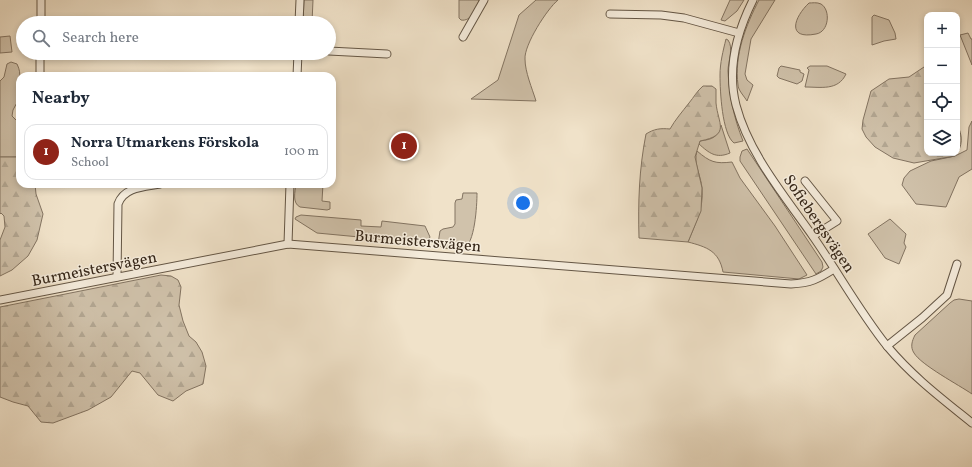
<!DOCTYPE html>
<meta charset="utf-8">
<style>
body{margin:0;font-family:Vollkorn,serif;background:#f2f2f3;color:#1f2937}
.controls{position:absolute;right:12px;top:12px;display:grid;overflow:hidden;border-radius:8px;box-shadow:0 2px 6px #0003}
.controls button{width:36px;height:36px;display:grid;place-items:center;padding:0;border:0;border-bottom:1px solid #e0e1e3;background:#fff;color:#1f2937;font:20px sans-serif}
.you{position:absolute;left:523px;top:203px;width:14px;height:14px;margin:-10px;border:3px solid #fff;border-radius:50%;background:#1a73e8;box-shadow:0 0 0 6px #1a73e833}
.badge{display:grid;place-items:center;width:26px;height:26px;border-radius:50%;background:#8f2418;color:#fff;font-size:13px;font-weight:700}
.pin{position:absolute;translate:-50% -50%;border:2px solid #fff;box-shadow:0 1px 4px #0006}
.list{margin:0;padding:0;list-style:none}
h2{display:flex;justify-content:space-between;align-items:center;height:52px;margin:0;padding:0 16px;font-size:17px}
h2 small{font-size:13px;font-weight:400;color:#747a83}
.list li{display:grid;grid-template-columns:26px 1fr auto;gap:12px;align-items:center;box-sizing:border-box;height:56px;margin:0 8px 8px;padding:0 8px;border:1px solid #e0e1e3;border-radius:12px}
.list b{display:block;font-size:15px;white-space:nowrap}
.list p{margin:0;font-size:13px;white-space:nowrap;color:#747a83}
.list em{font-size:13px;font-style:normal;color:#747a83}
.icon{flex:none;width:22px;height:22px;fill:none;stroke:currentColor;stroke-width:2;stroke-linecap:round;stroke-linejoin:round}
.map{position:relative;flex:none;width:972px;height:467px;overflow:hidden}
.search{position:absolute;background:#fff;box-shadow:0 2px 6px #0003;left:16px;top:16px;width:320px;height:44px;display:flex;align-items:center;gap:10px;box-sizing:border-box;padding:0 14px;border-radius:22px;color:#747a83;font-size:15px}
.panel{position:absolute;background:#fff;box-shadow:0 2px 6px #0003;left:16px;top:72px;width:320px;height:116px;border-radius:12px}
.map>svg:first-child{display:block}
.green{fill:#d0c2ab;stroke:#837462}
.forest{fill:url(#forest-firs);stroke:#837462}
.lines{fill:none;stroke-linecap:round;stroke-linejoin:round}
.street-casing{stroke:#645645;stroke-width:9}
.street{stroke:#f5ecdc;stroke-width:7}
.labels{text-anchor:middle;stroke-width:3;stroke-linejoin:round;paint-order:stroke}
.street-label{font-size:16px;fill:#362719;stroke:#f5ecdc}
</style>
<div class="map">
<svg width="972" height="467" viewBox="0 0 972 467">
<defs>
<pattern id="forest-firs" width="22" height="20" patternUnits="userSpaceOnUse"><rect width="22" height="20" fill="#d0c2ab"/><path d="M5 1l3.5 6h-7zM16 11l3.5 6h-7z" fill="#b3a793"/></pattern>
</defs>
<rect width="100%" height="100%" fill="#f0e2c9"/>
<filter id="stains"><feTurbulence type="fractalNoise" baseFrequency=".005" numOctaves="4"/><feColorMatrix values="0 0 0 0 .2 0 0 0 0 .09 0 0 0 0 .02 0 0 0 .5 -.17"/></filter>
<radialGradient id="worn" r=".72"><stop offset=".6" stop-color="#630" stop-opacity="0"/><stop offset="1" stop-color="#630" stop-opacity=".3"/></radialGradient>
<g class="green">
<polygon points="304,0 313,0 312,23 303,23"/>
<path d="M459,0H479C477,8 471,22 461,20L459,18Z"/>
<path d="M536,0H558C547,9 524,45 525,59C525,72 532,88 536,101L471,99L498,80L519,15Z"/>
<polygon points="730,0 744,0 737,11 725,21 721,20"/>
<path d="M759,0H775L751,39L745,74L747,80L753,85L747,101C744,96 738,90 738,85C734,55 746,25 759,0Z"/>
<path d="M809,3C812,3 817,2 821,4C831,10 829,32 816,34C786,40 794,17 809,3Z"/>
<polygon points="874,15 889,20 895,33 896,39 884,41 872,45 872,17"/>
<polygon points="968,33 971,39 972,39 972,65 960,35"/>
<polygon points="10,36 12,52 0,53 0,37"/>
<path d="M726,39L728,40C734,48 728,61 728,71C729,96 734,118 743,141L734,143C722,134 720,91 720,75C720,63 723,51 726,39Z"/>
<path d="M11,62L17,64C23,76 17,80 19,90C19,92 20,95 20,97L13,110L12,116L20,124V157H0V81L4,77L7,64Z"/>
<polygon points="781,66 800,70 800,72 804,74 802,81 797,84 779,78 777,76 779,68"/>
<path d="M810,66H827L846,74C838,91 821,87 805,87L809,70L807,68Z"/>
<polygon points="972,121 972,169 959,177 946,207 916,204 902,185 904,178 910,171 931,161 955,156 967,150 969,127"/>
<path d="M721,125L730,153C716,159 709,153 699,144L700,141C713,139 717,138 721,125Z"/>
<polygon points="747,149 822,262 823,267 821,271 816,274 740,161 740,157 742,151"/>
<path d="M697,151C710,162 715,164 732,162L740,178L775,226L807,275L799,279L723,272C719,251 707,247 688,242C695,224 704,208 702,188C701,176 693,163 697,151Z"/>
<path d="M296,184H323L322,201L330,202V209L327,210L300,207C292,203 295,192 296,184Z"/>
<path d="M463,193H477C477,205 475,245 463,249C457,251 448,248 442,248L438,244L440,231L443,229L453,227L455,224V203L456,200L462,199Z"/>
<polygon points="301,215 361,220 361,226 381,227 382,221 425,226 430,237 428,241 423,243 317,233 295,219 296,217"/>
<polygon points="890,219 906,234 904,243 906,247 899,264 885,258 868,234"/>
<path d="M959,299L972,301V394C959,385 921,365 914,353C910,347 912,341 915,335L950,303L954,300Z"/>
</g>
<g class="forest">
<path d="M927,65V153H957V124C963,136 963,146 955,156L914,163L893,158L875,147L866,137L862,129L863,120L871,91L889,79L909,77Z"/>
<path d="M703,86H712L716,89C716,94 716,98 716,103C718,124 731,135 700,141L695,157L702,188L701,211L688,242L639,238C638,203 639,169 646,134C654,129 660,128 670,129C675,120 682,112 689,103C694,97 697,91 703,86Z"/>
<polygon points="0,157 20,157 20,184 35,184 36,194 43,214 37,240 28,256 12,270 0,276 0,240 5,227 4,216 1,213 0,214"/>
<polygon points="161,275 171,276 178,280 181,287 179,305 183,321 189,336 196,342 202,352 206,366 203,384 186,391 173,401 158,395 140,373 132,371 111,397 88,410 53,423 41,422 28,406 13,402 0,397 0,307"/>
</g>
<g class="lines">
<defs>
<g id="street">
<path d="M753,0C737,32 727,70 736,105C749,154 784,195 812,235C838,272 859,311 887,346C913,377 941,398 972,423"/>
<polyline points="610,14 661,15 684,18 739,33"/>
<polyline points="41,23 41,0"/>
<polyline points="299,23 300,0"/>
<polyline points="463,37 484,0"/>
<polyline points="329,51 387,54"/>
<polyline points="40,76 40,53"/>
<polyline points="297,76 298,53"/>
<polyline points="805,181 837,221 813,236"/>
<polyline points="288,244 290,184"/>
<path d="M117,277L118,204C124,187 144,187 160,184"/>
<path d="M0,300L288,244L791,284C811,283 818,279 834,269"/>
<polyline points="887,346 922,318 947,295 957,264"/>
</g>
</defs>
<use href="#street" class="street-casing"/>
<use href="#street" class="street"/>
</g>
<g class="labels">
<g class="street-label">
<text transform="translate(820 223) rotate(56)" y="6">Sofiebergsvägen</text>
<text transform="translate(418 240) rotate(5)" y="6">Burmeistersvägen</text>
<text transform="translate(94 268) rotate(-11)" y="6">Burmeistersvägen</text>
</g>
</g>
<rect width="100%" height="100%" filter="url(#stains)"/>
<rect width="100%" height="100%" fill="url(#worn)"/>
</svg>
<div class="controls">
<button>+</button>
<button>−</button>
<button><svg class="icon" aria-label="locate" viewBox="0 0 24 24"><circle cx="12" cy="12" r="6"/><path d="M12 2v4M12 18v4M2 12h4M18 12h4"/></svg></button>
<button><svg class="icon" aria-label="layers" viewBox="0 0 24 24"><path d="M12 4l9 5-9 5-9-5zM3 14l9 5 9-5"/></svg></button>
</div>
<div class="you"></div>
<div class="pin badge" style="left:404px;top:146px">1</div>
<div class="search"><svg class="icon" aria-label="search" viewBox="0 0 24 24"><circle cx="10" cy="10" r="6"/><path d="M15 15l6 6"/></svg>Search here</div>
<section class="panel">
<h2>Nearby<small></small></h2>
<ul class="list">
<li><span class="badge">1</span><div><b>Norra Utmarkens Förskola</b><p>School</p></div><em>100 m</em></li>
</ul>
</section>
</div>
